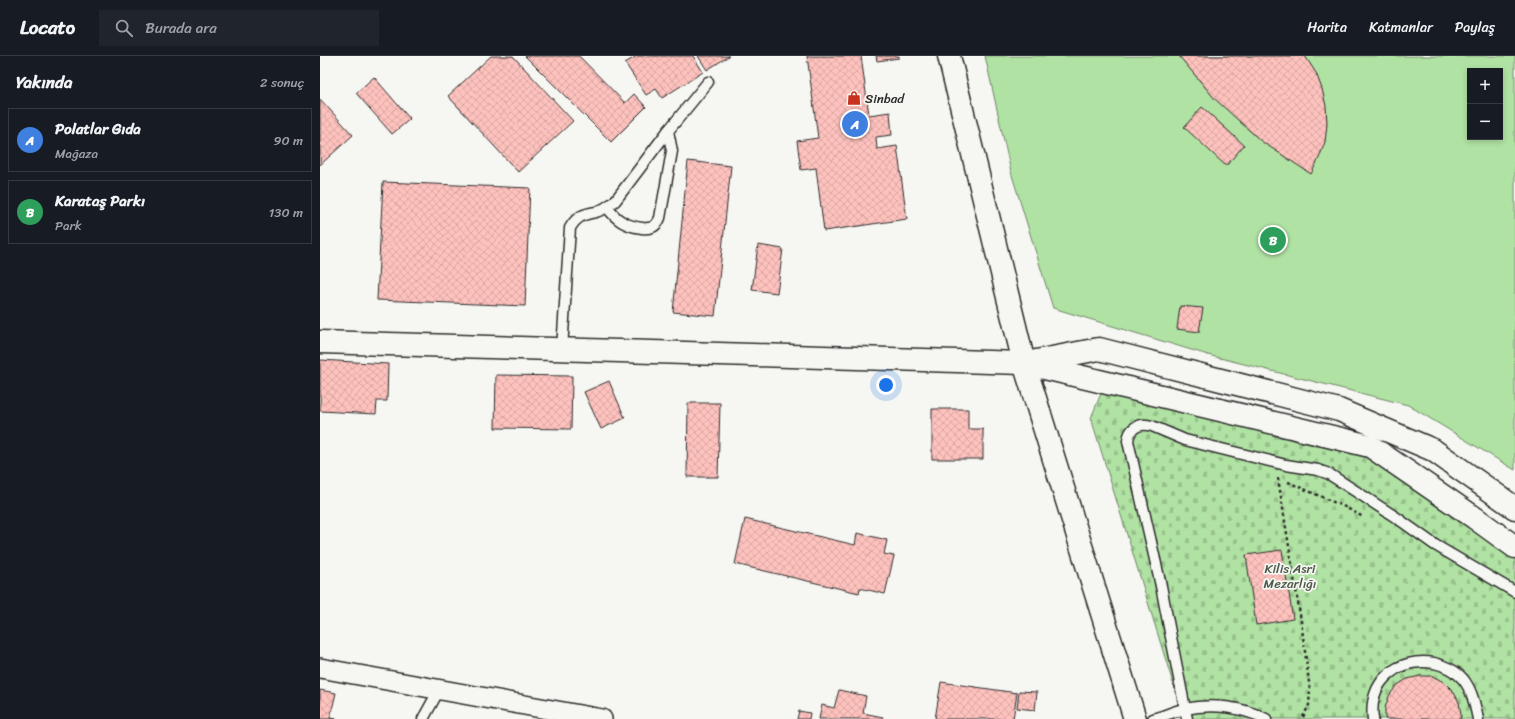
<!DOCTYPE html>
<html lang="tr">
<meta charset="utf-8">
<style>
body{margin:0;font-family:Sriracha,sans-serif;background:#20242c;color:#f1f3f6}
.controls{position:absolute;right:12px;top:12px;display:grid;overflow:hidden;border-radius:0px;box-shadow:0 2px 6px #0003}
.controls button{width:36px;height:36px;display:grid;place-items:center;padding:0;border:0;border-bottom:1px solid #363941;background:#171b24;color:#f1f3f6;font:20px sans-serif}
.you{position:absolute;left:566px;top:329px;width:14px;height:14px;margin:-10px;border:3px solid #fff;border-radius:50%;background:#1a73e8;box-shadow:0 0 0 6px #1a73e833}
.badge{display:grid;place-items:center;width:26px;height:26px;border-radius:50%;background:#c8321e;color:#fff;font-size:13px;font-weight:700}
.pin{position:absolute;translate:-50% -50%;border:2px solid #fff;box-shadow:0 1px 4px #0006}
.list{margin:0;padding:0;list-style:none}
h2{display:flex;justify-content:space-between;align-items:center;height:52px;margin:0;padding:0 16px;font-size:17px}
h2 small{font-size:13px;font-weight:400;color:#9ea1a6}
.list li{display:grid;grid-template-columns:26px 1fr auto;gap:12px;align-items:center;box-sizing:border-box;height:64px;margin:0 8px 8px;padding:0 8px;border:1px solid #363941;border-radius:0px}
.list b{display:block;font-size:15px;white-space:nowrap}
.list p{margin:0;font-size:13px;white-space:nowrap;color:#9ea1a6}
.list em{font-size:13px;font-style:normal;color:#9ea1a6}
.icon{flex:none;width:22px;height:22px;fill:none;stroke:currentColor;stroke-width:2;stroke-linecap:round;stroke-linejoin:round}
.map{position:relative;flex:none;width:1195px;height:663px;overflow:hidden}
header{display:flex;align-items:center;gap:24px;box-sizing:border-box;height:56px;padding:0 20px;background:#171b24;border-bottom:1px solid #363941}
header strong{font-size:19px}
nav{display:flex;gap:22px;margin-inline-start:auto;font-size:14px}
.search{width:280px;height:36px;background:#20242c;display:flex;align-items:center;gap:10px;box-sizing:border-box;padding:0 14px;border-radius:0px;color:#9ea1a6;font-size:15px}
main{display:flex}
aside{flex:1;background:#171b24}
.map>svg:first-child{display:block}
.cemetery{fill:url(#cemetery-stones);stroke:#6e8667}
.green{fill:#b0e2a3;stroke:#6e8667;fill-rule:evenodd}
.building{fill:url(#building-cross-hatch);stroke:#2b2b2b}
.lines{fill:none;stroke-linecap:round;stroke-linejoin:round}
.service-casing{stroke:#2b2b2b;stroke-width:13}
.minor-casing{stroke:#2b2b2b;stroke-width:22}
.tertiary-casing{stroke:#2b2b2b;stroke-width:25}
.path{stroke:#2b2b2b;stroke-width:2.5;stroke-dasharray:3 3;stroke-linecap:butt}
.service{stroke:#f6f6f2;stroke-width:10}
.minor{stroke:#f6f6f2;stroke-width:19}
.tertiary{stroke:#f6f6f2;stroke-width:22}
.labels{text-anchor:middle;stroke-width:3.5;stroke-linejoin:round;paint-order:stroke}
.poi-label{font-size:13px;fill:#2b2b2b;stroke:#f6f6f2;text-anchor:start}
.park-label{font-size:13px;fill:#4c5949;stroke:#f6f6f2}
</style>
<header>
<strong>Locato</strong>
<div class="search"><svg class="icon" aria-label="search" viewBox="0 0 24 24"><circle cx="10" cy="10" r="6"/><path d="M15 15l6 6"/></svg>Burada ara</div>
<nav><a>Harita</a><a>Katmanlar</a><a>Paylaş</a></nav>
</header>
<main>
<aside>
<h2>Yakında<small>2 sonuç</small></h2>
<ul class="list">
<li><span class="badge" style="background:#3f7fe0">A</span><div><b>Polatlar Gıda</b><p>Mağaza</p></div><em>90 m</em></li>
<li><span class="badge" style="background:#2e9e5b">B</span><div><b>Karataş Parkı</b><p>Park</p></div><em>130 m</em></li>
</ul>
</aside>
<div class="map">
<svg width="1195" height="663" viewBox="0 0 1195 663">
<defs>
<pattern id="cemetery-stones" width="16" height="16" patternUnits="userSpaceOnUse"><rect width="16" height="16" fill="#b0e2a3"/><path d="M2 7V4a2 2 0 0 1 4 0v3zM10 15v-3a2 2 0 0 1 4 0v3z" fill="#98c28c"/></pattern>
<pattern id="building-cross-hatch" width="8" height="8" patternUnits="userSpaceOnUse"><rect width="8" height="8" fill="#fec2bd"/><path d="M0 0l8 8M0 8l8-8" fill="none" stroke="#daa7a3"/></pattern>
</defs>
<rect width="100%" height="100%" fill="#f6f6f2"/>
<filter id="ink" filterUnits="userSpaceOnUse"><feTurbulence type="fractalNoise" baseFrequency=".025" numOctaves="2"/><feDisplacementMap in="SourceGraphic" scale="8" xChannelSelector="R" yChannelSelector="G"/><feConvolveMatrix kernelMatrix="1 2 1 2 8 2 1 2 1" color-interpolation-filters="sRGB"/></filter>
<g filter="url(#ink)">
<polygon class="cemetery" points="788,320 1054,392 1195,489 1195,663 864,663 771,362"/>
<path class="green" d="M665,0H1195V414L1088,349L888,299L733,252L691,116ZM1150,15H1180V81H1150Z"/>
<g class="building">
<polygon points="171,0 193,0 253,65 198,116 128,40"/>
<polygon points="205,0 259,0 305,47 314,38 326,51 291,86"/>
<polygon points="317,0 373,0 383,16 342,42 336,33 326,39 305,7"/>
<polygon points="378,0 409,0 387,14"/>
<polygon points="487,0 541,0 549,59 570,56 572,79 556,81 557,93 577,90 587,163 504,175 496,112 481,114 477,85 498,82"/>
<polygon points="556,0 579,0 579,2 557,5"/>
<polygon points="859,0 985,0 996,17 1002,33 1006,50 1007,68 1005,86 999,102 991,118 941,85 895,43"/>
<polygon points="54,21 90,63 72,78 36,37"/>
<polygon points="0,43 33,79 0,109"/>
<polygon points="882,51 924,89 906,110 864,71"/>
<polygon points="368,105 411,110 395,260 353,256"/>
<polygon points="63,126 210,132 205,250 57,244"/>
<polygon points="438,189 463,193 457,237 432,234"/>
<polygon points="860,250 883,252 879,276 857,273"/>
<polygon points="0,304 68,308 67,345 57,345 56,358 0,355"/>
<polygon points="176,319 252,320 251,373 175,372"/>
<polygon points="289,325 305,362 281,373 264,336"/>
<polygon points="368,347 400,347 398,421 367,421"/>
<polygon points="612,353 648,353 648,373 663,373 663,403 612,403"/>
<polygon points="425,463 535,489 537,477 567,484 564,498 574,500 565,538 540,532 539,537 415,508"/>
<polygon points="962,494 973,563 936,569 926,499"/>
<polygon points="1100,620 1112,620 1124,626 1133,635 1139,646 1141,659 1140,663 1065,663 1065,652 1069,640 1076,630 1087,623"/>
<polygon points="621,626 697,637 693,663 615,663"/>
<polygon points="0,634 16,637 10,662 17,663 0,663"/>
<polygon points="519,634 546,640 543,657 563,661 562,663 499,663 502,649 514,652"/>
<polygon points="699,635 717,636 715,654 697,652"/>
<polygon points="479,655 490,657 489,663 477,663"/>
</g>
<g class="lines">
<defs>
<g id="service">
<path d="M287,151C296,164 306,170 322,172C331,173 336,171 340,162L352,95L348,75"/>
<path d="M242,293L250,172C257,160 264,158 276,156C283,154 290,149 295,145L348,75L388,26"/>
<polyline points="103,663 119,634"/>
<path d="M833,663C844,660 854,655 865,653C892,647 922,651 946,663"/>
<path d="M867,663L841,530L808,385C809,372 819,366 832,370L865,384L966,409L998,414L1009,418L1077,462L1115,489L1195,536"/>
<path d="M1053,663C1048,625 1078,601 1114,607C1124,609 1136,615 1143,623C1152,634 1155,649 1158,663"/>
</g>
<polyline id="minor" points="0,612 282,663"/>
<g id="tertiary">
<polyline points="629,0 704,307 815,663"/>
<polyline points="0,286 704,307 1050,390 1155,462 1195,491"/>
<polyline points="711,306 779,293 1019,354 1113,394 1195,452"/>
</g>
</defs>
<use href="#service" class="service-casing"/>
<use href="#minor" class="minor-casing"/>
<use href="#tertiary" class="tertiary-casing"/>
<g class="path">
<polyline points="958,422 981,565 990,634 989,649 982,663"/>
<polyline points="968,426 1027,452 1043,461"/>
</g>
<use href="#service" class="service"/>
<use href="#minor" class="minor"/>
<use href="#tertiary" class="tertiary"/>
</g>
</g>
<defs>
<symbol id="shop-bare" viewBox="-9 -9 18 18"><path d="M-5-2.5h2.3a2.7 3.5 0 0 1 5.4 0H5L5.5 6h-11ZM-1.5-2.5h3a1.5 2.3 0 0 0-3 0Z" fill="#c8321e" stroke="#f6f6f2" stroke-width="2.5" paint-order="stroke"/></symbol>
</defs>
<g fill-rule="evenodd">
<use href="#shop-bare" x="524" y="32" width="20" height="20"/>
</g>
<g class="labels">
<g class="poi-label">
<text x="545" y="47">Sinbad</text>
</g>
<g class="park-label">
<text x="970" y="517">Kilis Asri<tspan x="970" dy="15">Mezarlığı</tspan></text>
</g>
</g>
</svg>
<div class="controls">
<button>+</button>
<button>−</button>
</div>
<div class="you"></div>
<div class="pin badge" style="left:535px;top:68px;background:#3f7fe0">A</div>
<div class="pin badge" style="left:953px;top:184px;background:#2e9e5b">B</div>
</div>
</main>
